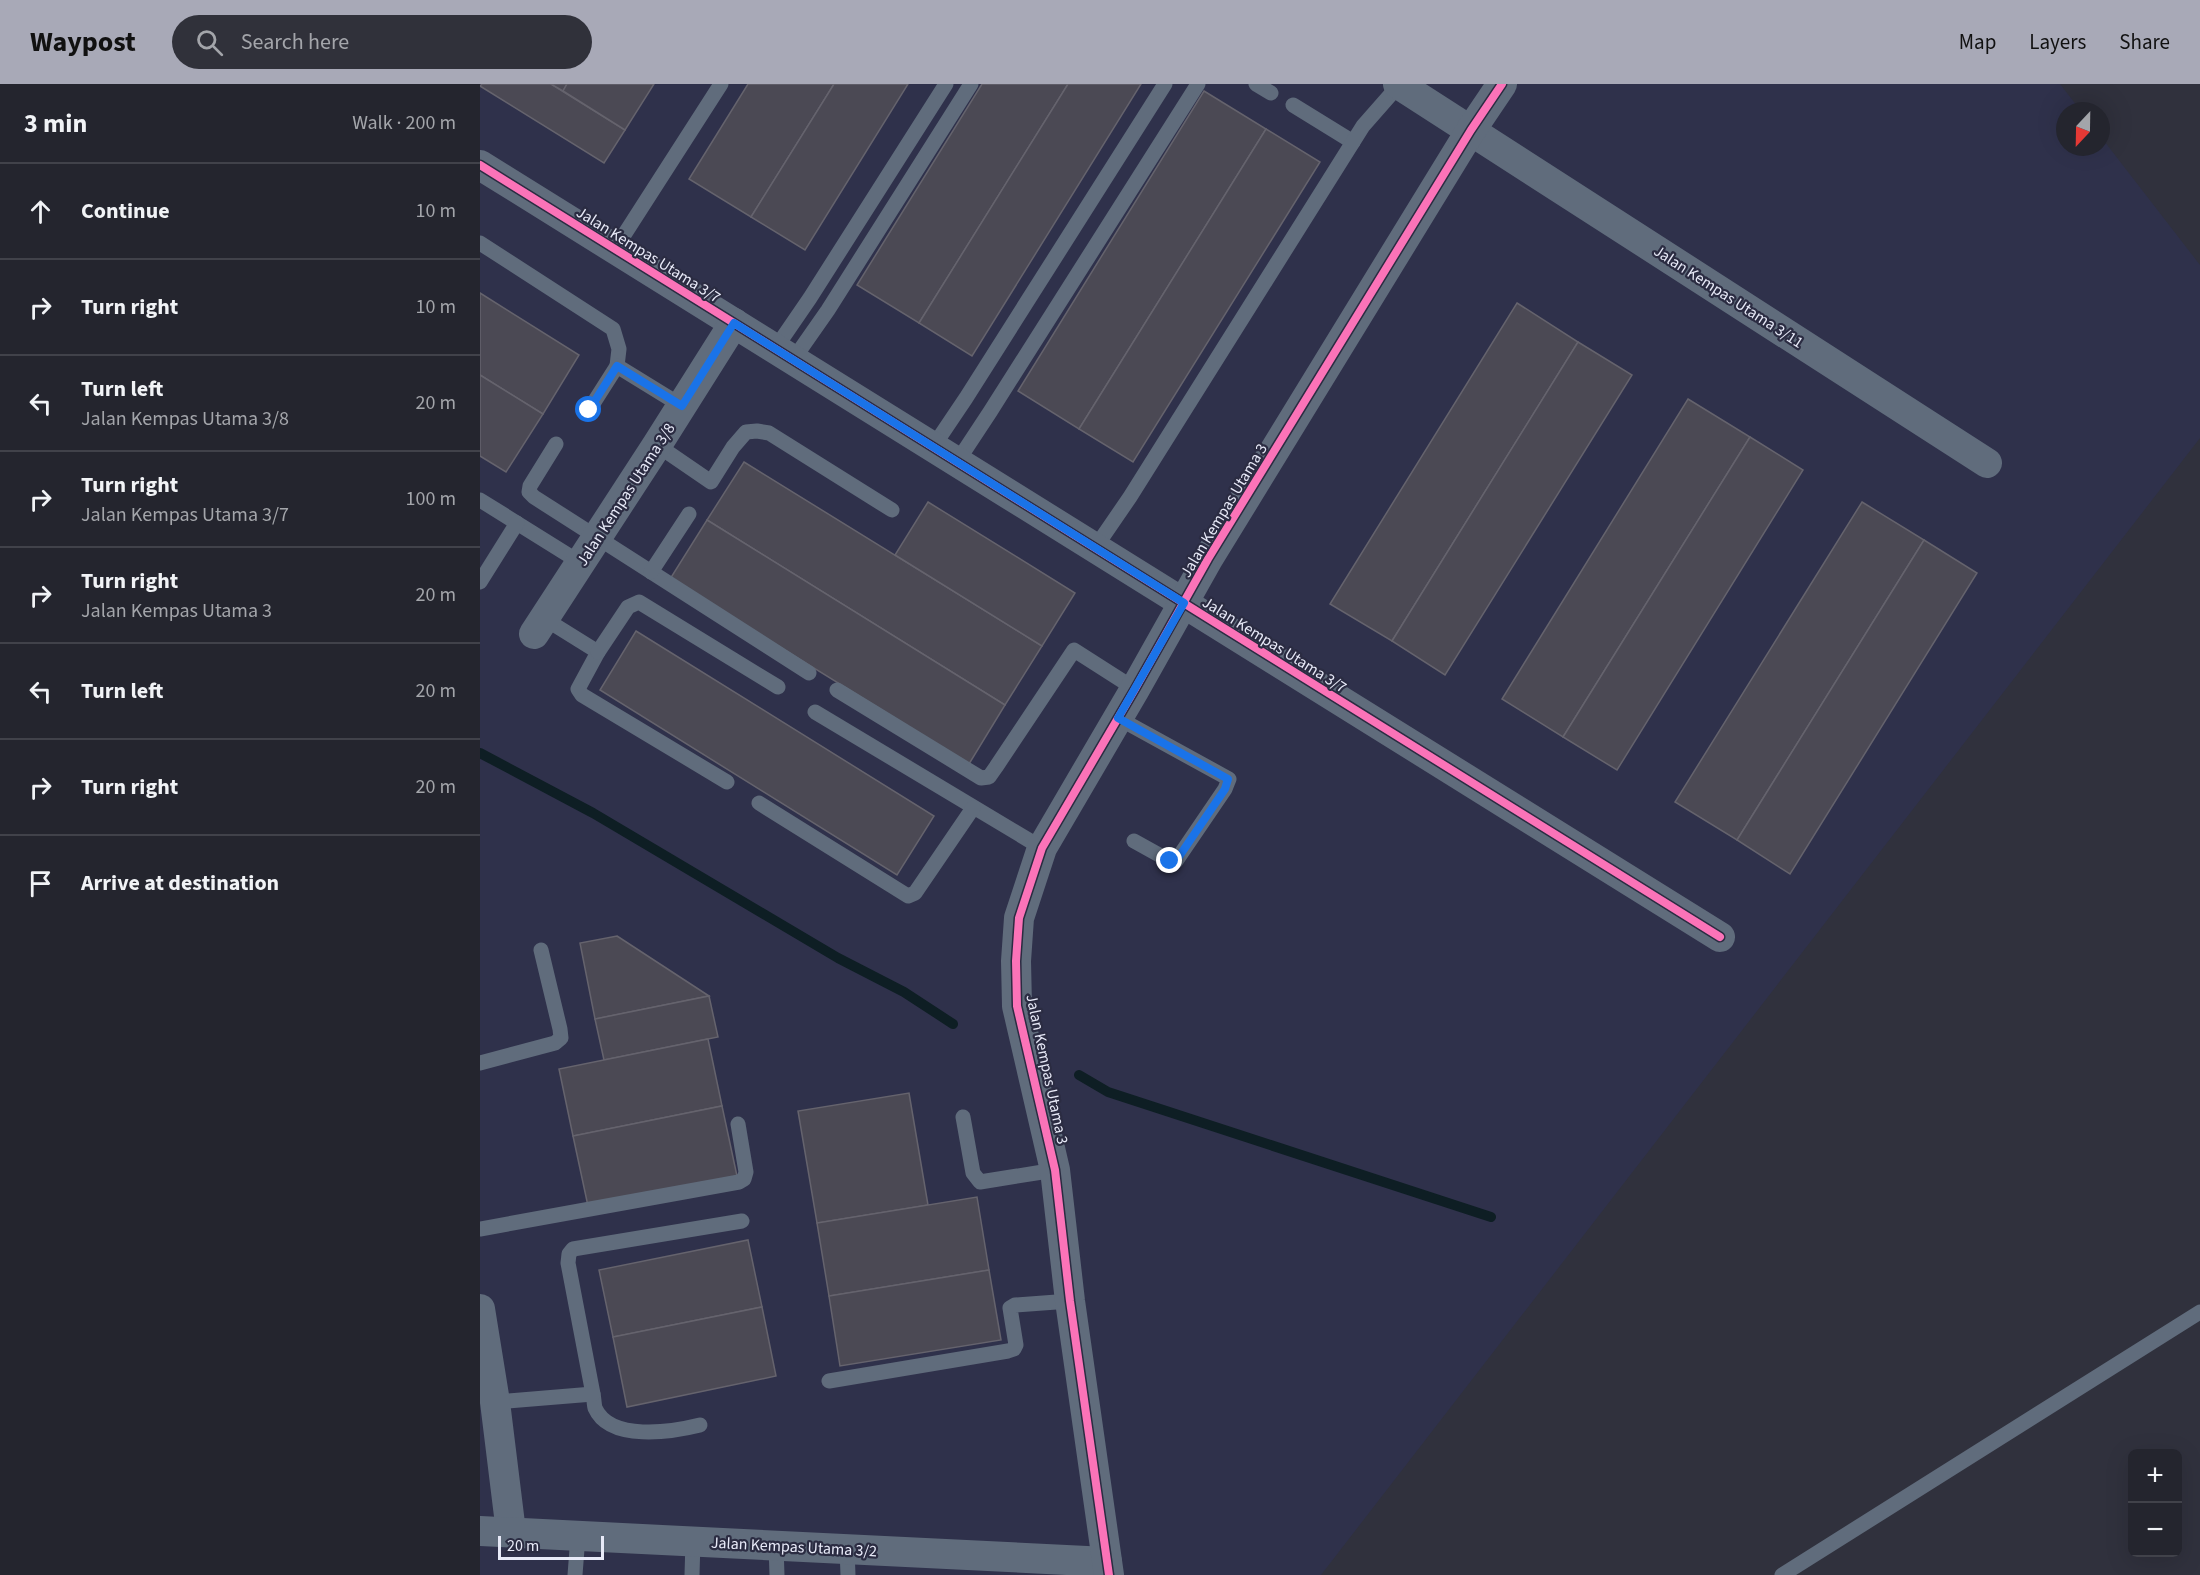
<!DOCTYPE html>
<meta charset="utf-8">
<style>
body{margin:0;font-family:"Source Sans 3",sans-serif;background:#30313a;color:#f1f3f6}
.controls{position:absolute;right:18px;bottom:18px;display:grid;overflow:hidden;border-radius:9px;box-shadow:0 6px 24px #0002}
.controls button{width:54px;height:54px;display:grid;place-items:center;padding:0;border:0;border-bottom:2px solid #41424a;background:#24252e;color:#f1f3f6;font:30px sans-serif}
.compass{position:absolute;left:1576px;top:18px;width:54px;height:54px;border-radius:50%;background:#24252e;box-shadow:0 6px 24px #0002;rotate:202deg}
.scale{position:absolute;left:18px;bottom:15px;width:106px;box-sizing:border-box;padding-left:6px;border:3px solid #e8eaf8;border-top:0;font-size:16px;line-height:21px;white-space:nowrap;color:#e8eaf8;-webkit-text-stroke:4px #2b2c42;paint-order:stroke}
.stop{position:absolute;width:18px;height:18px;margin:-14px;border:4px solid #1a73e8;border-radius:50%;background:#fff}
.stop.end{background:#1a73e8;border-color:#fff;box-shadow:0 2px 6px #0008}
.list{margin:0;padding:0;list-style:none}
h2{display:flex;justify-content:space-between;align-items:center;height:78px;margin:0;padding:0 24px;font-size:26px}
h2 small{font-size:20px;font-weight:400;color:#a3a5aa}
.list li{display:grid;grid-template-columns:39px 1fr auto;gap:18px;align-items:center;box-sizing:border-box;height:96px;padding:0 24px;border-top:2px solid #41424a}
.list b{display:block;font-size:22px;white-space:nowrap}
.list p{margin:0;font-size:20px;white-space:nowrap;color:#a3a5aa}
.list em{font-size:20px;font-style:normal;color:#a3a5aa}
.icon{flex:none;width:33px;height:33px;fill:none;stroke:currentColor;stroke-width:2;stroke-linecap:round;stroke-linejoin:round}
.map{position:relative;flex:none;width:1720px;height:1491px;overflow:hidden}
header{display:flex;align-items:center;gap:36px;box-sizing:border-box;height:84px;padding:0 30px;background:#a8a9b7;color:#111}
header strong{font-size:28px}
nav{display:flex;gap:33px;margin-inline-start:auto;font-size:21px}
.search{width:420px;height:54px;background:#30313a;display:flex;align-items:center;gap:15px;box-sizing:border-box;padding:0 21px;border-radius:33px;color:#a3a5aa;font-size:22px}
main{display:flex}
aside{flex:1;background:#24252e}
.map>svg:first-child{display:block}
.built{fill:#2f314b}
.lines{fill:none;stroke-linecap:round;stroke-linejoin:round}
.stream{stroke:#0e1e24;stroke-width:10}
.building{fill:#4b4954;stroke:#65636d;stroke-width:1.5}
.lane{stroke:#606c7c;stroke-width:15}
.street{stroke:#606c7c;stroke-width:30}
.cycleway-casing{stroke:#2b2c42;stroke-width:11}
.cycleway{stroke:#fb73b8;stroke-width:8}
.route{stroke:#1a73e8;stroke-width:8}
.labels{text-anchor:middle;stroke-width:4.5;stroke-linejoin:round;paint-order:stroke}
.street-label{font-size:16px;fill:#e8eaf8;stroke:#2b2c42}
</style>
<header>
<strong>Waypost</strong>
<div class="search"><svg class="icon" aria-label="search" viewBox="0 0 24 24"><circle cx="10" cy="10" r="6"/><path d="M15 15l6 6"/></svg>Search here</div>
<nav><a>Map</a><a>Layers</a><a>Share</a></nav>
</header>
<main>
<aside>
<h2>3 min<small>Walk · 200 m</small></h2>
<ul class="list">
<li><svg class="icon" aria-label="ahead" viewBox="0 0 24 24"><path d="M12 20V5M6 11l6-6 6 6"/></svg><div><b>Continue</b></div><em>10 m</em></li>
<li><svg class="icon" aria-label="right" viewBox="0 0 24 24"><path d="M7 20v-9h11M14 6l5 5-5 5"/></svg><div><b>Turn right</b></div><em>10 m</em></li>
<li><svg class="icon" aria-label="left" viewBox="0 0 24 24"><path d="M17 20v-9H6M10 6l-5 5 5 5"/></svg><div><b>Turn left</b><p>Jalan Kempas Utama 3/8</p></div><em>20 m</em></li>
<li><svg class="icon" aria-label="right" viewBox="0 0 24 24"><path d="M7 20v-9h11M14 6l5 5-5 5"/></svg><div><b>Turn right</b><p>Jalan Kempas Utama 3/7</p></div><em>100 m</em></li>
<li><svg class="icon" aria-label="right" viewBox="0 0 24 24"><path d="M7 20v-9h11M14 6l5 5-5 5"/></svg><div><b>Turn right</b><p>Jalan Kempas Utama 3</p></div><em>20 m</em></li>
<li><svg class="icon" aria-label="left" viewBox="0 0 24 24"><path d="M17 20v-9H6M10 6l-5 5 5 5"/></svg><div><b>Turn left</b></div><em>20 m</em></li>
<li><svg class="icon" aria-label="right" viewBox="0 0 24 24"><path d="M7 20v-9h11M14 6l5 5-5 5"/></svg><div><b>Turn right</b></div><em>20 m</em></li>
<li><svg class="icon" aria-label="arrive" viewBox="0 0 24 24"><path d="M6 21V4h12l-3 4 3 4H6"/></svg><div><b>Arrive at destination</b></div></li>
</ul>
</aside>
<div class="map">
<svg width="1720" height="1491" viewBox="0 0 1720 1491">
<rect width="100%" height="100%" fill="#30313d"/>
<polygon class="built" points="0,0 1580,0 1601,27 1585,27 1585,63 1621,63 1621,53 1720,181 1720,354 841,1491 0,1491"/>
<g class="lines">
<g class="stream">
<polyline points="0,669 113,729 358,874 424,908 473,940"/>
<polyline points="599,991 628,1008 1011,1133"/>
</g>
</g>
<g class="building">
<polygon points="2,0 71,0 145,46 124,79 0,2"/>
<polygon points="71,0 87,0 83,7"/>
<polygon points="87,0 174,0 145,46 83,7"/>
<polygon points="268,0 354,0 271,133 209,95"/>
<polygon points="354,0 428,0 325,166 271,133"/>
<polygon points="502,0 588,0 439,239 377,201"/>
<polygon points="588,0 661,0 492,272 439,239"/>
<polygon points="724,7 786,45 599,345 538,307"/>
<polygon points="786,45 840,78 653,378 599,345"/>
<polygon points="0,209 99,271 63,330 0,291"/>
<polygon points="1037,219 1098,258 912,557 850,520"/>
<polygon points="1098,258 1152,291 965,591 912,557"/>
<polygon points="0,291 63,330 26,388 0,372"/>
<polygon points="1208,315 1270,353 1083,653 1022,615"/>
<polygon points="1270,353 1323,386 1137,686 1083,653"/>
<polygon points="264,378 562,562 525,621 227,436"/>
<polygon points="448,418 595,509 562,562 415,471"/>
<polygon points="1382,418 1444,456 1257,756 1195,718"/>
<polygon points="227,436 525,621 489,680 190,495"/>
<polygon points="1444,456 1497,489 1310,790 1257,756"/>
<polygon points="156,547 454,732 417,791 120,606"/>
<polygon points="137,852 229,912 115,935 100,859"/>
<polygon points="229,912 238,953 124,976 115,935"/>
<polygon points="228,955 242,1022 93,1052 79,985"/>
<polygon points="429,1009 448,1121 337,1139 318,1027"/>
<polygon points="242,1022 257,1092 108,1122 93,1052"/>
<polygon points="497,1113 509,1186 349,1212 337,1139"/>
<polygon points="268,1156 282,1223 133,1253 119,1186"/>
<polygon points="509,1186 521,1256 360,1282 349,1212"/>
<polygon points="282,1223 296,1292 147,1323 133,1253"/>
</g>
<g class="lines">
<g class="lane">
<polyline points="776,0 791,9"/>
<polyline points="813,21 873,58"/>
<polyline points="0,159 133,245 139,265 137,282 202,322"/>
<polyline points="135,165 241,0"/>
<polyline points="295,265 330,214 466,0"/>
<polyline points="313,276 348,226 491,0"/>
<polyline points="109,326 137,282"/>
<polyline points="76,360 50,402 49,408 54,413 329,589"/>
<polyline points="177,361 231,398 253,363 266,348 277,347 289,349 412,426"/>
<polyline points="453,363 486,314 685,0"/>
<polyline points="477,378 510,328 718,0"/>
<polyline points="0,416 101,479"/>
<polyline points="615,464 650,413 883,42 919,1"/>
<polyline points="171,488 209,430"/>
<polyline points="0,498 37,439"/>
<polyline points="65,535 118,568 98,605 102,611 247,698"/>
<polyline points="118,568 148,523 159,518 298,603"/>
<polyline points="357,606 501,694 509,693 516,683 594,566 655,605"/>
<polyline points="335,628 562,764"/>
<polyline points="638,634 749,695 745,705 696,777 690,777 654,757"/>
<polyline points="279,719 428,812 435,809 493,724"/>
<polyline points="0,979 75,959 81,954 80,945 61,866"/>
<polyline points="483,1033 493,1089 500,1098 575,1086"/>
<polyline points="0,1145 259,1098 264,1095 266,1088 258,1040"/>
<polyline points="349,1297 528,1267 534,1265 536,1261 530,1224 535,1221 590,1217"/>
<path d="M113,1310C114,1314 114,1320 115,1324C130,1358 192,1348 220,1341"/>
<polyline points="15,1318 113,1310 88,1179 89,1170 93,1165 262,1137"/>
<polyline points="296,1462 297,1491"/>
<polyline points="367,1465 368,1491"/>
<polyline points="95,1491 98,1452"/>
<polyline points="212,1491 213,1457"/>
<polyline points="1302,1491 1720,1228"/>
</g>
<g class="street">
<polyline points="918,0 1507,379"/>
<polyline points="0,81 1240,853"/>
<polyline points="54,550 177,361 254,239"/>
<polyline points="0,1225 15,1318 31,1448"/>
<polyline points="0,1447 627,1478"/>
<polyline points="629,1491 590,1217 575,1086 537,922 536,877 539,834 562,764 655,605 728,475 991,46 1022,0"/>
</g>
<defs>
<g id="cycleway">
<polyline points="0,81 1240,853"/>
<polyline points="629,1491 590,1217 575,1086 537,922 536,877 539,834 562,764 655,605 728,475 991,46 1022,0"/>
</g>
</defs>
<use href="#cycleway" class="cycleway-casing"/>
<use href="#cycleway" class="cycleway"/>
</g>
<g class="lines">
<polyline class="route" points="109,326 137,282 202,322 254,239 704,519 638,634 748,695 745,705 696,777 690,777"/>
</g>
<g class="labels">
<g class="street-label">
<text transform="translate(169 170) rotate(32)" y="6">Jalan Kempas Utama 3/7</text>
<text transform="translate(1249 212) rotate(33)" y="6">Jalan Kempas Utama 3/11</text>
<text transform="translate(145 410) rotate(-57)" y="6">Jalan Kempas Utama 3/8</text>
<text transform="translate(743 426) rotate(-59)" y="6">Jalan Kempas Utama 3</text>
<text transform="translate(795 560) rotate(32)" y="6">Jalan Kempas Utama 3/7</text>
<text transform="translate(568 985) rotate(78)" y="6">Jalan Kempas Utama 3</text>
<text transform="translate(314 1462) rotate(3)" y="6">Jalan Kempas Utama 3/2</text>
</g>
</g>
</svg>
<div class="controls">
<button>+</button>
<button>−</button>
</div>
<svg class="compass" viewBox="-18 -18 36 36"><path d="M0-13l5 13h-10z" fill="#e53935"/><path d="M0 13l5-13h-10z" fill="#a3a5aa"/></svg>
<div class="scale">20 m</div>
<div class="stop" style="left:109px;top:326px"></div>
<div class="stop end" style="left:690px;top:777px"></div>
</div>
</main>
